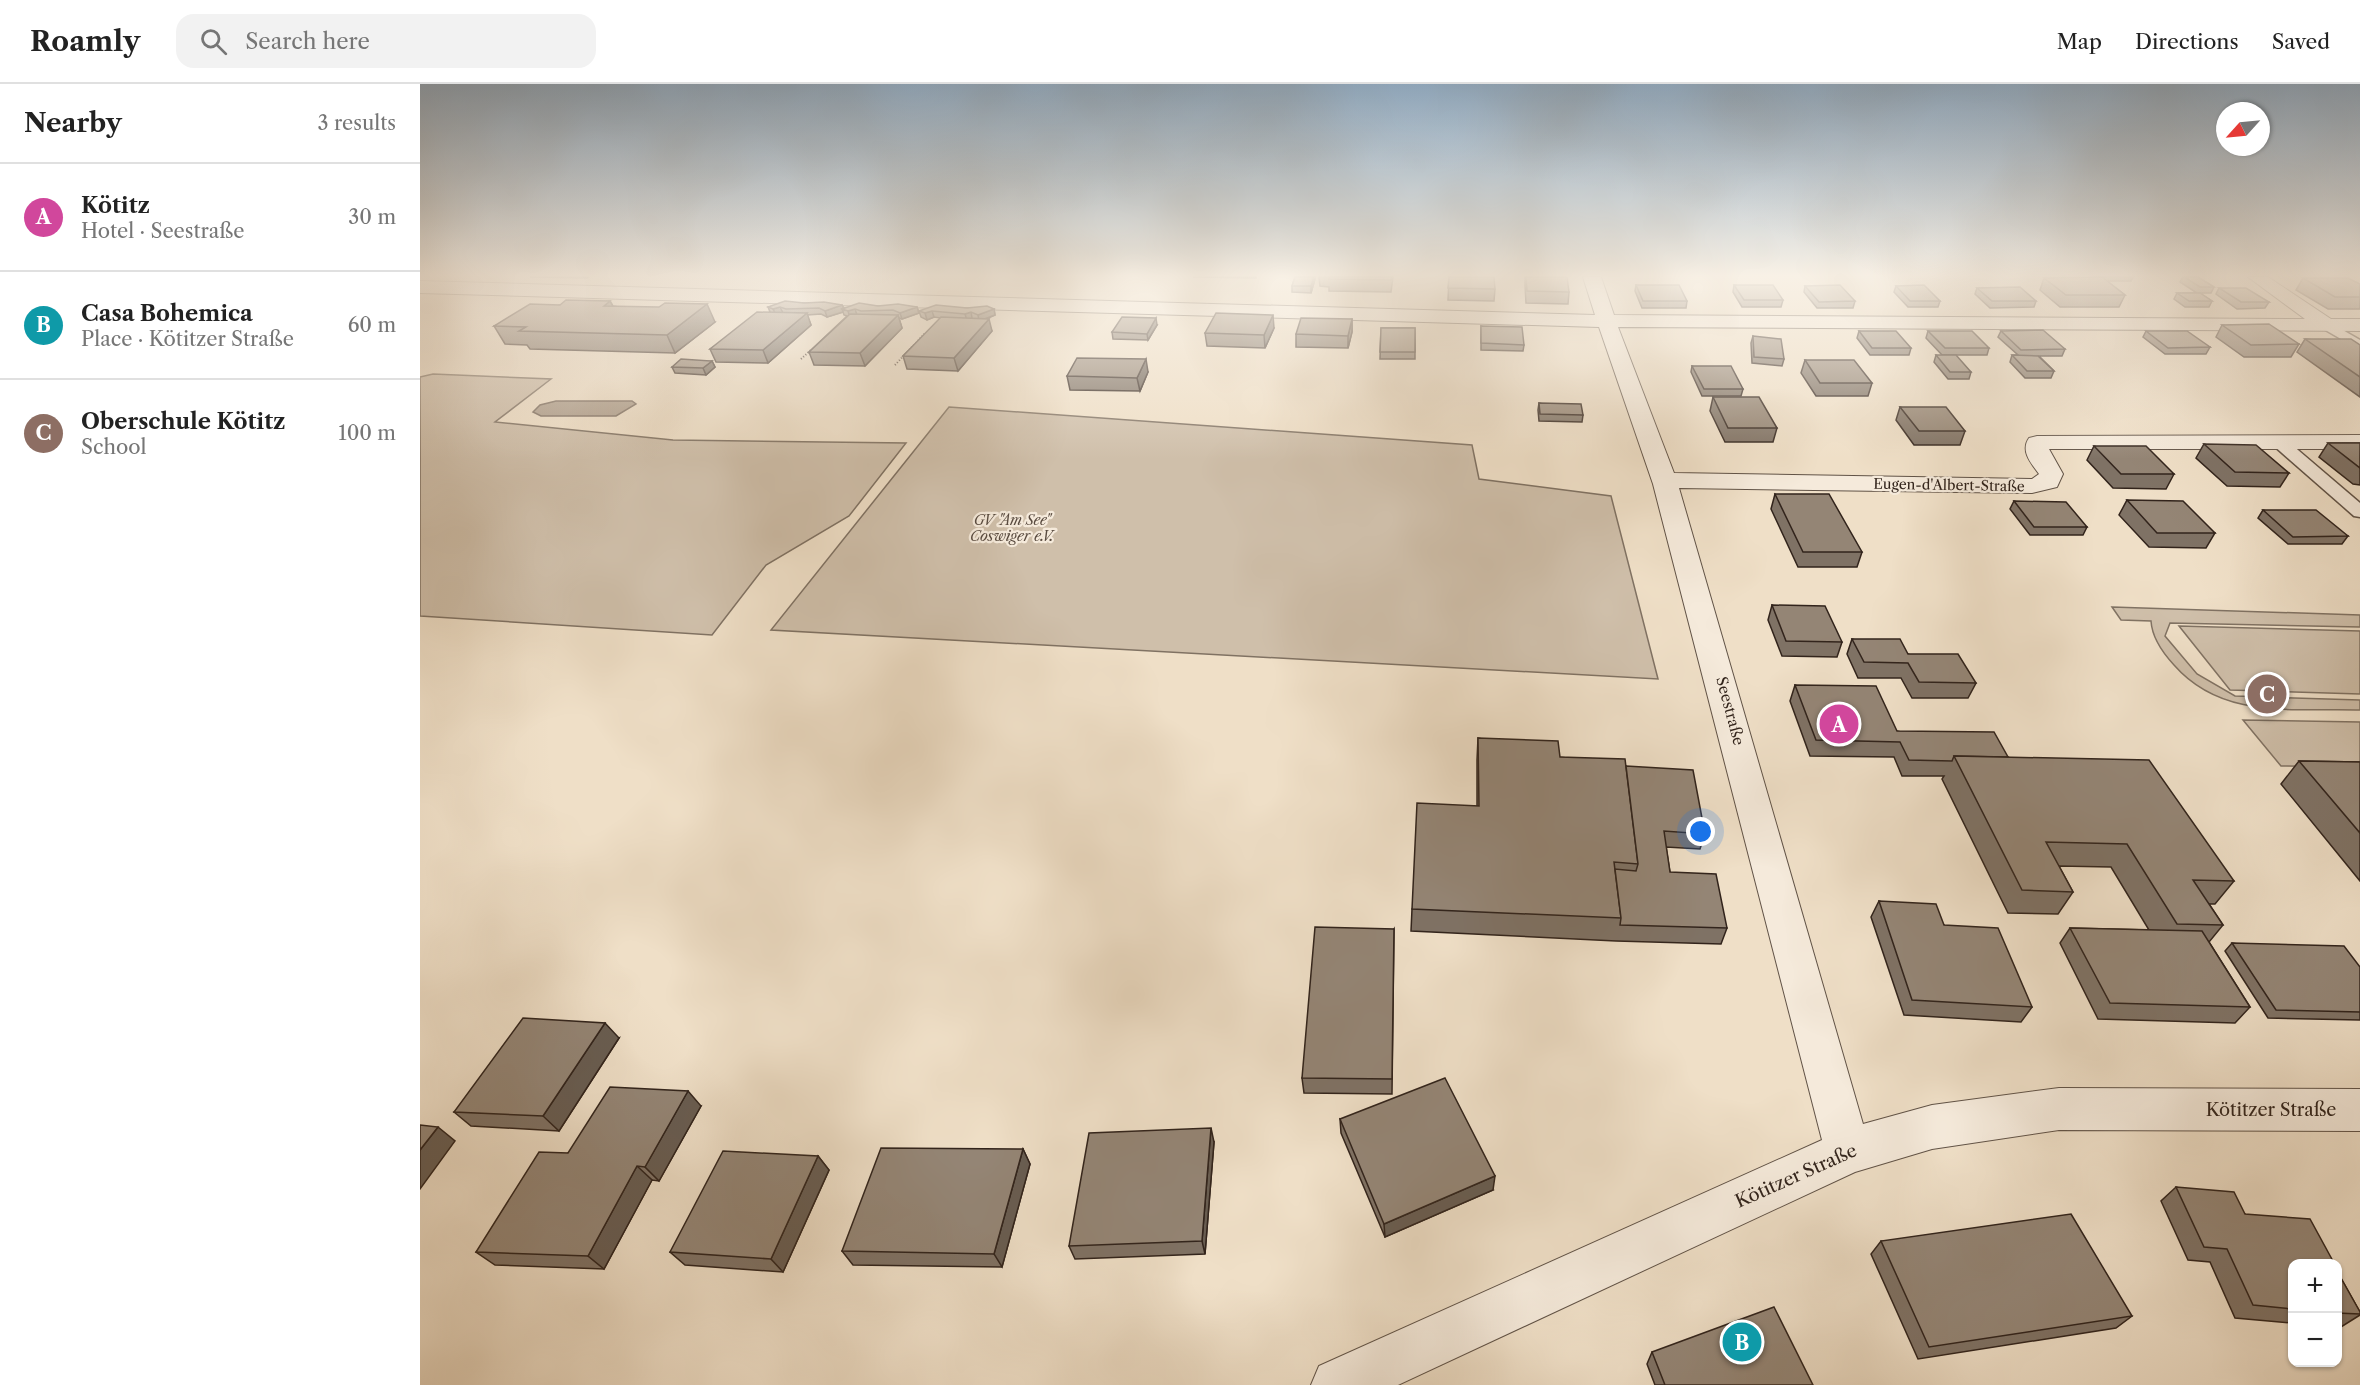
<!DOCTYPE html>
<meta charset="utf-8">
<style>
body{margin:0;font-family:"Libre Caslon Text",serif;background:#f2f2f2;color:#222}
.controls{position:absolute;right:18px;bottom:18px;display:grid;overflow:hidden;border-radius:12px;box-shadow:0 2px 4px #0004}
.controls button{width:54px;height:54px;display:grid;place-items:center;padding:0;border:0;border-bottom:2px solid #e0e0e0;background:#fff;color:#222;font:30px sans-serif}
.compass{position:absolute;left:1796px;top:18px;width:54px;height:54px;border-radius:50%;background:#fff;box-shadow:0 2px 4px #0004;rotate:243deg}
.you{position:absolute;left:1281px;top:748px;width:21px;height:21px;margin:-15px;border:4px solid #fff;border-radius:50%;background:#1a73e8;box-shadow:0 0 0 9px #1a73e833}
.badge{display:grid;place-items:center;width:39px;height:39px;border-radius:50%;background:#d93025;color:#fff;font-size:20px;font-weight:700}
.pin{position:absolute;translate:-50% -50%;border:3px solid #fff;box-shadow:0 2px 6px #0006}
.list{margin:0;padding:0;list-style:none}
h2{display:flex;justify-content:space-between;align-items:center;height:78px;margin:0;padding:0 24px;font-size:26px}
h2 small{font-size:20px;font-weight:400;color:#767676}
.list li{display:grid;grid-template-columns:39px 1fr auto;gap:18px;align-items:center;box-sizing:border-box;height:108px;padding:0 24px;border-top:2px solid #e0e0e0}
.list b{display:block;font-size:22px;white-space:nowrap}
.list p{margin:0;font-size:20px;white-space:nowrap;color:#767676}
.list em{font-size:20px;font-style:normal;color:#767676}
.icon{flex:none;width:33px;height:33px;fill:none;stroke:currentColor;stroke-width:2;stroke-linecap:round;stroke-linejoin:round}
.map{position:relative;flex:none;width:1940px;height:1301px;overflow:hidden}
header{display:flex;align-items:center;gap:36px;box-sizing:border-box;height:84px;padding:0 30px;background:#fff;border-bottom:2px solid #e0e0e0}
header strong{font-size:28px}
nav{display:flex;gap:33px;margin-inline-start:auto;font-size:21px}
.search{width:420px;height:54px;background:#f2f2f2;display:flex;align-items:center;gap:15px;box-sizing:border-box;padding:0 21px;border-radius:18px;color:#767676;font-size:22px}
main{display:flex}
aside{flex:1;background:#fff}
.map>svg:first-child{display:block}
.green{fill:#cfbfaa;stroke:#807263;stroke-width:1.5}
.water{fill:#af9f8d;stroke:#7d6e60;stroke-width:1.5}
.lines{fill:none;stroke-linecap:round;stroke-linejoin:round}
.service-casing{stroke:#615347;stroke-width:3}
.minor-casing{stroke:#615347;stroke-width:2}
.path{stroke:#32241c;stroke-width:2;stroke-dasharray:1 2;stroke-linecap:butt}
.service{fill:#f5eadb;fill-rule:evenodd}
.minor{fill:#f5eadb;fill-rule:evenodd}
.wall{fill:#7f7265;stroke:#32241c;stroke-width:1.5}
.shaded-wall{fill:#685d52;stroke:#32241c;stroke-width:1.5}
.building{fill:#948575;stroke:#32241c;stroke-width:1.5}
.labels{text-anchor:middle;stroke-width:4.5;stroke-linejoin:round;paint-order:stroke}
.far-street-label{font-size:14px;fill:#32241c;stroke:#f5eadb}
.far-park-label{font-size:14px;font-style:italic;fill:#594b40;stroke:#f5eadb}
.street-label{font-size:15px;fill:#32241c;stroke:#f5eadb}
.near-street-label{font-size:18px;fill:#32241c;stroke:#f5eadb}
</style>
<header>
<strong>Roamly</strong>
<div class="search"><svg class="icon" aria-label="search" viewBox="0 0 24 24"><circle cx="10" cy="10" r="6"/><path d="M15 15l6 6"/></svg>Search here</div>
<nav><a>Map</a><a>Directions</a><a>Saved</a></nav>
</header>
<main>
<aside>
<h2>Nearby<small>3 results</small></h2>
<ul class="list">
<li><span class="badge" style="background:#d1479c">A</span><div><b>Kötitz</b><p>Hotel · Seestraße</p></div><em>30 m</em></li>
<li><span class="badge" style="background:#0f9aa8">B</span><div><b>Casa Bohemica</b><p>Place · Kötitzer Straße</p></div><em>60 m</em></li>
<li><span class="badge" style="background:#8d6e63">C</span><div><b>Oberschule Kötitz</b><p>School</p></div><em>100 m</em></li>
</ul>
</aside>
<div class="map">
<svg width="1940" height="1301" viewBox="0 0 1940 1301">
<rect width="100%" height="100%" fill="#efdfc7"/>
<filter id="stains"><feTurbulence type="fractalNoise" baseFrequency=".00333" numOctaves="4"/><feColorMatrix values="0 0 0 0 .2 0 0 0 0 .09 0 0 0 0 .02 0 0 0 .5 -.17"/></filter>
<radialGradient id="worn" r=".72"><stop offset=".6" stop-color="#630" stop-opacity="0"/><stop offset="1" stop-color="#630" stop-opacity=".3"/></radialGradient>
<g class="green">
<polygon points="13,290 131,295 75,338 253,356 486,359 429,432 346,481 292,551 0,532 0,293"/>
<polygon points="529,323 1052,361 1059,395 1191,412 1238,595 351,546"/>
<path d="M1692,523L1940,531V543L1750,539L1745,552L1777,590L1815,612L1940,616V626C1873,624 1802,636 1754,581C1742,568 1732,554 1731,537L1701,536Z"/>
<polygon points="1759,542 1940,547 1940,610 1810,606"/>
<polygon points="1823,636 1940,638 1940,683 1861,682"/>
</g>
<polygon class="water" points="136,317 212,317 216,320 196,332 121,332 113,328 120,321"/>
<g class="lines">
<defs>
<g id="service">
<polygon points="1907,237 1940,256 1940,266 1902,244 1902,238"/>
<polygon points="1859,353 1865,355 1940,419 1940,433 1934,432 1853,361 1851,358 1853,355"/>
</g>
<path id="minor" d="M1163,193H1181L1194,231L1885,235L1828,193H1848L1911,235H1940V247L1198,243L1254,389L1612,395L1619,390C1611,379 1600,367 1609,354L1617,352L1940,351V365H1629L1643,390L1637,403L1612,409L1259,404L1443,1040L1512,1021L1639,1004L1940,1005V1047L1639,1046L1512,1065L1435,1088L978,1301H891L899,1282L1402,1056L1233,400L1179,243L0,209V197L1175,231Z"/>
</defs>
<use href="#service" class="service-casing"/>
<use href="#minor" class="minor-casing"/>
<g class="path">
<polyline points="381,275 391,266"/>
<polyline points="475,281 505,249"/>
</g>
<use href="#service" class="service"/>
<use href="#minor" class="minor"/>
</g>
<g class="wall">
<polygon points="110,193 169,193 167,194"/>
<polygon points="773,193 836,193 836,194"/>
<polygon points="875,193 895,193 895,195 891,209 872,208 872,202"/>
<polygon points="899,193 973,193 971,208 909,207 909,203 900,202"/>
<polygon points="1029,193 1075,205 1074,217 1028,216"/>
<polygon points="1105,193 1149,208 1148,220 1106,219 1105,202"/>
<polygon points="1674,193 1713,193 1711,197 1687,197 1705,211 1699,223 1640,223 1620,206 1624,194 1675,194"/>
<polygon points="1763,193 1778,193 1794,203 1791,209 1780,209 1792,217 1789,223 1765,223 1754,215 1757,209 1777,209 1760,198"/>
<polygon points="1883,194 1940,200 1940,225 1908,225 1876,206"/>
<polygon points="1216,201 1267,217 1266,224 1222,224 1215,207"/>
<polygon points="1314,201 1363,216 1361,223 1322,223 1313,208"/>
<polygon points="1385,202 1435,217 1433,224 1397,224 1384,208"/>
<polygon points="1476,202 1520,217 1518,223 1488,223 1474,208"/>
<polygon points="1557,204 1616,217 1614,223 1570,224 1555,210"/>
<polygon points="1799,204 1849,218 1845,224 1817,225 1796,210"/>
<polygon points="190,217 193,222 295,238 255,269 110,265 107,261 85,260 74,242 140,221"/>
<polygon points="384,219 422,221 424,224 458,222 497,223 499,229 482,235 479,234 482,244 445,282 394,281 389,268 427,232 424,231 423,228 407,233 401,230 387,231 391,241 348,279 296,278 290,265 350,228 348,223"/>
<polygon points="547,224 574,225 575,231 566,235 572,247 538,287 487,285 483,272 521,234 514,233 507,236 501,233 499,227"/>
<polygon points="932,235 932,248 928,264 876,263 876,250"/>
<polygon points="737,241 728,256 693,255 692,248"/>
<polygon points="1802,241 1879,260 1871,273 1824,273 1796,253"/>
<polygon points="1061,242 1104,261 1103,267 1061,266"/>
<polygon points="854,244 845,264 787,262 785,249"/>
<polygon points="961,244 995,244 995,275 960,275"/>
<polygon points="1439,247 1491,264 1489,271 1450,271 1437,254"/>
<polygon points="1508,247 1569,264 1567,271 1522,271 1506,254"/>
<polygon points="1581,247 1645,265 1642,272 1619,272 1634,287 1631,294 1605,294 1590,278 1592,271 1598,271 1578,253"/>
<polygon points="1726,247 1790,263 1786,270 1745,270 1723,253"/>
<polygon points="1333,252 1364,275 1362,282 1332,279 1331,259"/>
<polygon points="1885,255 1940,261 1940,313 1877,268"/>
<polygon points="1516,271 1551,288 1549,295 1528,295 1514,278"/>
<polygon points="1385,276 1452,299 1448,312 1396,312 1381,289"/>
<polygon points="292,277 295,283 286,291 255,289 252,283"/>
<polygon points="1272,282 1323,305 1321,312 1282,312 1271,288"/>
<polygon points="728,288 720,307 650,306 647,292"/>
<polygon points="1293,313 1357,344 1353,358 1305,358 1290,327"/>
<polygon points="1119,319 1163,331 1162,338 1119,337 1118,326"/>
<polygon points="1480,323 1545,347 1540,361 1494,361 1476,336"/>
<polygon points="1908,359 1940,359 1940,401 1933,400 1899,373"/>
<polygon points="1784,360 1869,389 1860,403 1807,402 1776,374"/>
<polygon points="1674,362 1754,390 1746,405 1693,404 1667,376"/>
<polygon points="1355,410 1442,468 1437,483 1378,483 1351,425"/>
<polygon points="1707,416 1795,449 1786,464 1729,463 1699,431"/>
<polygon points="1594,417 1667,443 1663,451 1610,451 1590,425"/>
<polygon points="1843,426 1928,452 1922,460 1868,460 1838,434"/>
<polygon points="1352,521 1422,558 1417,573 1362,572 1348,536"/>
<polygon points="1432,555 1488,570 1556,599 1548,614 1492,614 1481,594 1438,594 1427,570"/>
<polygon points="1375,601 1477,647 1588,673 1814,797 1795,820 1789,820 1803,841 1789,858 1830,923 1815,939 1678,935 1640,859 1650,844 1729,846 1691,783 1639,782 1653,808 1638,830 1588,829 1522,695 1524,692 1482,692 1474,673 1390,672 1370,617"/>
<polygon points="1058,654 1140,673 1206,682 1285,750 1280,765 1246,763 1250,788 1307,844 1301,860 1196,857 991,847 992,825 1057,722 1057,676"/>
<polygon points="1879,677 1940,678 1940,797 1861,700"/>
<polygon points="1459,817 1524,841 1612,923 1601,938 1484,931 1451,833"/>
<polygon points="974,845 972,1010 884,1009 882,994"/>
<polygon points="1812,859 1940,883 1940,936 1848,934 1805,867"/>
<polygon points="199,954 139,1047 51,1042 34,1028"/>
<polygon points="281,1022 239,1097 232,1096 184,1185 75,1181 56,1168 148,1069"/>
<polygon points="920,1035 1073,1106 965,1153 921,1049"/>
<polygon points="794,1058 785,1170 655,1175 649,1162"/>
<polygon points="603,1065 610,1080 582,1183 433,1181 422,1167"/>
<polygon points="398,1072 409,1086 363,1188 265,1181 250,1168"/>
<polygon points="1756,1103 1825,1130 1872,1179 1872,1239 1815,1234 1790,1178 1768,1176 1741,1117"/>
<polygon points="1461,1157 1712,1232 1696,1244 1498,1275 1451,1170"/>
<polygon points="1917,1187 1940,1228 1940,1231 1921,1243 1917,1243"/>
<polygon points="1232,1268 1393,1301 1235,1301 1227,1280"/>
</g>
<g class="shaded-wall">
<polygon points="894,193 895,193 895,195 891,209 891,202"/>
<polygon points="190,217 199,235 184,222"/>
<polygon points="287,220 295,238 255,269 247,251"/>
<polygon points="422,221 424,226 422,225 423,228 407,233 405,227"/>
<polygon points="360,223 363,229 356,231 353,225"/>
<polygon points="497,223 499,229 482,235 480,229"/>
<polygon points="435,225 437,231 430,234 428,227"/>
<polygon points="574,225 575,231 559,237 558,231"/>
<polygon points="512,227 514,233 507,236 505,229"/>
<polygon points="551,228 552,234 547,237 545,230"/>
<polygon points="387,229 391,241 348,279 343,266"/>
<polygon points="478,231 482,244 445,282 440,269"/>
<polygon points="853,231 854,244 845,264 844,251"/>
<polygon points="736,234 737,241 728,256 727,250"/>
<polygon points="569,235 572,247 538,287 534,274"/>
<polygon points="932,235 932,248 928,264 928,252"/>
<polygon points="726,275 728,288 720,307 717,294"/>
<polygon points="292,277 295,283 286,291 283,284"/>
<polygon points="185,939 199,954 139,1047 123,1032"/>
<polygon points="268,1007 281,1022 239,1097 225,1083"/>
<polygon points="18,1043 35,1057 0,1105 0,1066"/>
<polygon points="791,1044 794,1058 785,1170 782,1157"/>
<polygon points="603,1065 610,1080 582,1183 574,1170"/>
<polygon points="398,1072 409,1086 363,1188 351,1175"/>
<polygon points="217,1082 232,1096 184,1185 168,1172"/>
<polygon points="1075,1092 1073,1106 965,1153 964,1140"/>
</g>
<g class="building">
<polygon points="875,193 894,193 891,202 872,202"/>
<polygon points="909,193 972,193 971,196 909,195"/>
<polygon points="1029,193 1074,193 1075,205 1028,204"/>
<polygon points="1106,193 1147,193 1149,208 1107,207"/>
<polygon points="1682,193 1705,211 1646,211 1624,194"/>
<polygon points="1764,193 1778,193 1794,203 1780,203"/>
<polygon points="1883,194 1928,194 1940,200 1940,213 1915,213"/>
<polygon points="1216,201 1259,201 1267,217 1223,217"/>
<polygon points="1314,201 1353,201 1363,216 1324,216"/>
<polygon points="1420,201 1435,217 1399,218 1385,202"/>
<polygon points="1504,201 1520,217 1490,217 1476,202"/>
<polygon points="1600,203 1616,217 1572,217 1557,204"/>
<polygon points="1799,204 1826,204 1849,218 1821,218"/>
<polygon points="1757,209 1780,209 1792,217 1769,217"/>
<polygon points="146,216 190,217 184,222 239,223 245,219 287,220 247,251 99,247 106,243 74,242 110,220 140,221"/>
<polygon points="365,217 384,219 404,218 422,221 405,227 399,224 366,225 360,223 353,225 348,223"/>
<polygon points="439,219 458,222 478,220 497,223 480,229 473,226 441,227 435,225 428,227 422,225"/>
<polygon points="516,221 547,224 567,222 574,225 558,231 551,228 545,230 512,227 505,229 499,227"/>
<polygon points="337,228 387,229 343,266 290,265"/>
<polygon points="796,229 853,231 844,251 785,249"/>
<polygon points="430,230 478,231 440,269 389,268"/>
<polygon points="521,233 569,235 534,274 483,272"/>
<polygon points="702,233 736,234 727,250 692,248"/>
<polygon points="881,234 932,235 928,252 876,250"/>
<polygon points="1849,240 1879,260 1831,261 1802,241"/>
<polygon points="1061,242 1102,243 1104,261 1061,259"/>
<polygon points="961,244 995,244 995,268 960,268"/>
<polygon points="1623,246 1645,265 1601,266 1581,247"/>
<polygon points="1439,247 1476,247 1491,264 1452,264"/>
<polygon points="1508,247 1552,247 1569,264 1525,264"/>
<polygon points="1726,247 1767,247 1790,263 1748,264"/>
<polygon points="1333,252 1361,255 1364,275 1334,273"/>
<polygon points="1885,255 1931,255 1940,261 1940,293"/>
<polygon points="1516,271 1536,271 1551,288 1530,288"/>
<polygon points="1592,271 1618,272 1634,287 1607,287"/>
<polygon points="657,274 726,275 717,294 647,292"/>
<polygon points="261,275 292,277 283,284 252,283"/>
<polygon points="1385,276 1434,276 1452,299 1400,299"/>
<polygon points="1272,282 1311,282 1323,305 1284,305"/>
<polygon points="1293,313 1339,313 1357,344 1308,344"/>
<polygon points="1119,319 1161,320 1163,331 1120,330"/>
<polygon points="1480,323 1526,323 1545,347 1499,347"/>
<polygon points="1908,359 1940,359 1940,384"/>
<polygon points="1784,360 1836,361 1869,389 1815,388"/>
<polygon points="1674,362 1726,362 1754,390 1701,390"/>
<polygon points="1355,410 1409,410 1442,468 1383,468"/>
<polygon points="1707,416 1763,417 1795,449 1737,449"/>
<polygon points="1594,417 1646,418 1667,443 1614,443"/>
<polygon points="1843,426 1896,426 1928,452 1873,453"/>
<polygon points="1352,521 1405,522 1422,558 1366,557"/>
<polygon points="1432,555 1480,555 1488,570 1538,570 1556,599 1499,598 1488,579 1444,578"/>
<polygon points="1375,601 1456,602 1477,647 1574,648 1588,673 1534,672 1532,677 1489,676 1480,658 1396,656"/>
<polygon points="1058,654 1138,657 1140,673 1205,675 1218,780 1194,778 1201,834 992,825 997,719 1059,722"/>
<polygon points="1534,672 1729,676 1814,797 1773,796 1803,841 1757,840 1707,760 1626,758 1653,808 1602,806"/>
<polygon points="1879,677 1940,678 1940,749"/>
<polygon points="1206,682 1273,686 1285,750 1244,747 1250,788 1296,790 1307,844 1200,841 1201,834 1195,785 1216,787 1218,780"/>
<polygon points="1459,817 1516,820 1524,841 1578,844 1612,923 1492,916"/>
<polygon points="895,843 974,845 972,995 882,994"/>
<polygon points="1650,844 1782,847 1830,923 1690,919"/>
<polygon points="1812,859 1924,862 1940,883 1940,928 1856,926"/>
<polygon points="103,934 185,939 123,1032 34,1028"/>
<polygon points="1025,994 1075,1092 964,1140 920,1035"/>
<polygon points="190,1003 268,1007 225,1083 217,1082 168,1172 56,1168 119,1068 148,1069"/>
<polygon points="0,1041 18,1043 0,1066"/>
<polygon points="791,1044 782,1157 649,1162 669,1049"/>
<polygon points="461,1064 603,1065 574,1170 422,1167"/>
<polygon points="303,1067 398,1072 351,1175 250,1168"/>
<polygon points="1756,1103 1814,1108 1825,1130 1890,1135 1914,1179 1872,1179 1872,1225 1833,1221 1807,1165 1784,1163"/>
<polygon points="1651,1130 1712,1232 1509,1263 1461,1157"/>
<polygon points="1917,1187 1940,1228 1940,1230 1917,1229"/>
<polygon points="1354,1223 1393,1301 1245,1301 1232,1268"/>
</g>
<linearGradient id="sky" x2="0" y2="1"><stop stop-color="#91acc4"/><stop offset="0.51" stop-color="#f8f1e6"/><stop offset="1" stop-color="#f8f1e6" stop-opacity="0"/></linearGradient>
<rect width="1940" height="375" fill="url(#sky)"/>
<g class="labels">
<g class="far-street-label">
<text transform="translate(1529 401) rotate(1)" y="5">Eugen-d'Albert-Straße</text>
</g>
<g class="far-park-label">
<text x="592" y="441">GV "Am See"<tspan x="592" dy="16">Coswiger e.V.</tspan></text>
</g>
<g class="street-label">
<text transform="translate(1310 627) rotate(75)" y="5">Seestraße</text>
</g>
<g class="near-street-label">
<text x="1851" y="1032">Kötitzer Straße</text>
<text transform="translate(1376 1092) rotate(-24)" y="6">Kötitzer Straße</text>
</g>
</g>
<rect width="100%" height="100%" filter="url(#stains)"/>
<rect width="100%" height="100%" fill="url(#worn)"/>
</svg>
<div class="controls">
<button>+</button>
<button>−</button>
</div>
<svg class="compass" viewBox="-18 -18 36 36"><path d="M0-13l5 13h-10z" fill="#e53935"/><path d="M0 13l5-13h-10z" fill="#767676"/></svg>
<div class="you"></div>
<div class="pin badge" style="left:1419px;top:640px;background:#d1479c">A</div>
<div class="pin badge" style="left:1322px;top:1258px;background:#0f9aa8">B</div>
<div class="pin badge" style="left:1847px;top:610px;background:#8d6e63">C</div>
</div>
</main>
